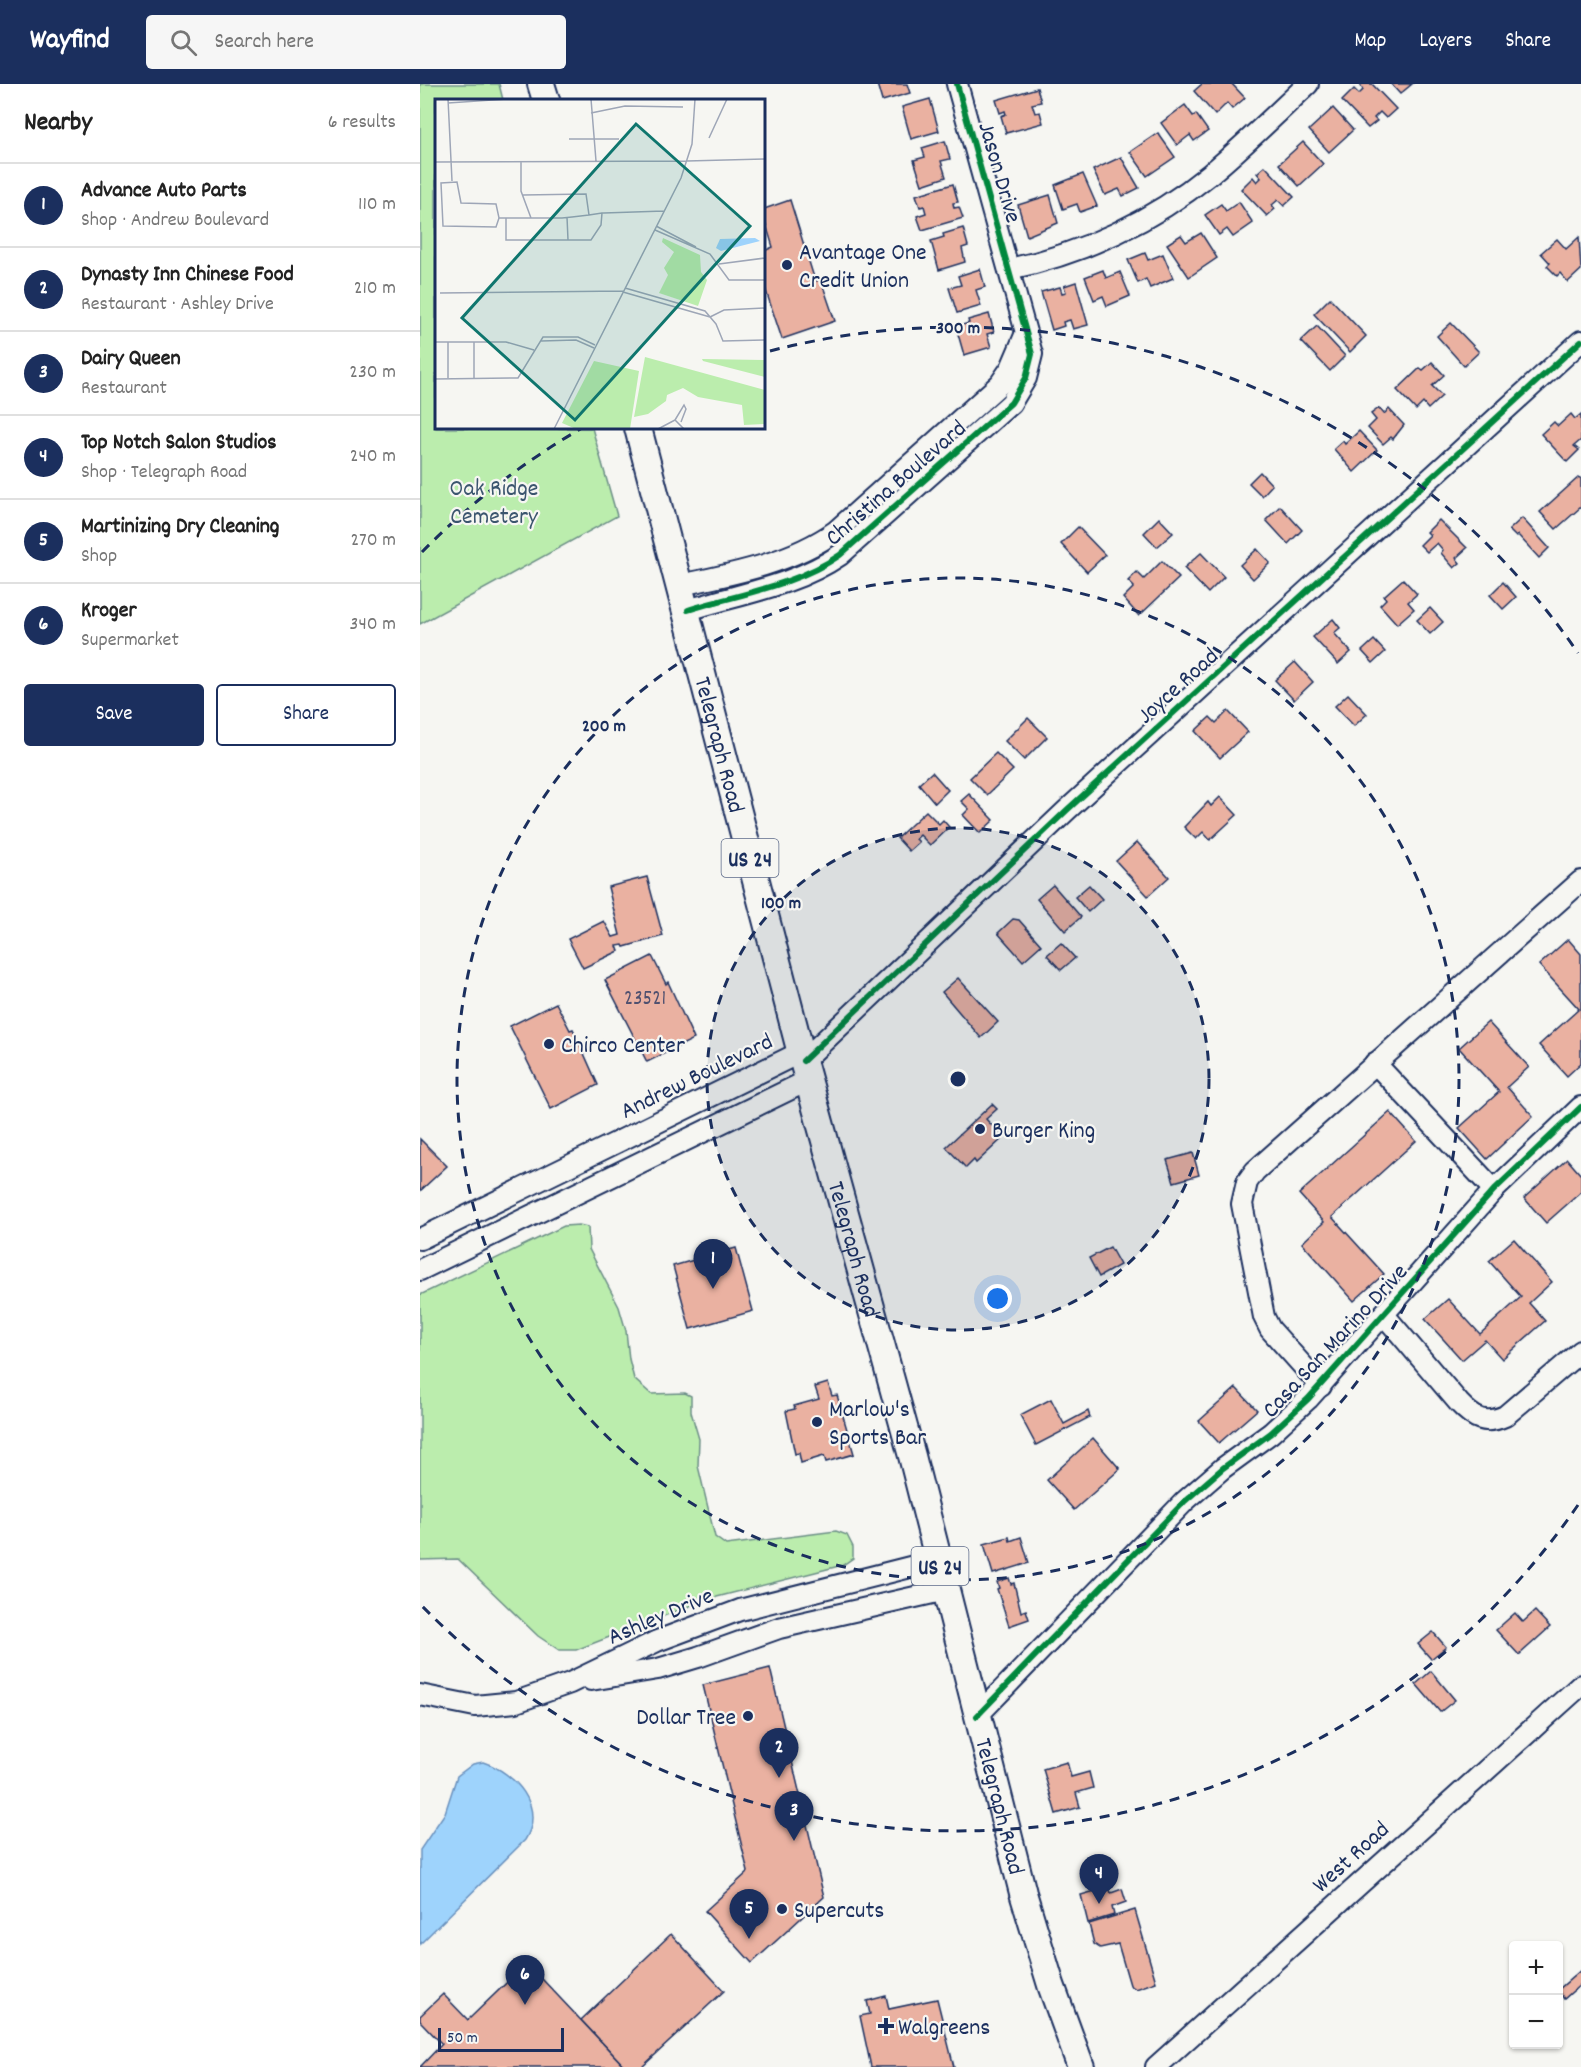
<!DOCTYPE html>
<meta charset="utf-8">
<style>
body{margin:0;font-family:Dekko,sans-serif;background:#f6f6f6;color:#222}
.controls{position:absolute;right:18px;bottom:18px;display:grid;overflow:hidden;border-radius:6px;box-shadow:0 2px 4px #0004}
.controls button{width:54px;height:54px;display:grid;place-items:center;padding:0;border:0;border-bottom:2px solid #e0e0e0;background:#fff;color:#222;font:30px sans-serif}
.scale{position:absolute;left:18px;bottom:15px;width:126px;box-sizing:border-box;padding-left:6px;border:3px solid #1b2f5e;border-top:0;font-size:16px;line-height:21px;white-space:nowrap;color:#1b2f5e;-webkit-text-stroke:4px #f6f6f2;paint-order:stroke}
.you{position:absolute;left:578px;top:1215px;width:21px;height:21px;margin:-15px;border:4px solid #fff;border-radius:50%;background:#1a73e8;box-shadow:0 0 0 9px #1a73e833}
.badge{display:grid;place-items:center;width:39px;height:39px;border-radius:50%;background:#1b2f5e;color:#fff;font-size:20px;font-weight:700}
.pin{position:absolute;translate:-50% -50px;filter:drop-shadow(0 2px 3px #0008)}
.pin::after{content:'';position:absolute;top:32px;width:21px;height:18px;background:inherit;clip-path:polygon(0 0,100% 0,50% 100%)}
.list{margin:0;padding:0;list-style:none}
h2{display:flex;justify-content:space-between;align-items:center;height:78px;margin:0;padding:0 24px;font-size:26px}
h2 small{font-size:20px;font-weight:400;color:#767676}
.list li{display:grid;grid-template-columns:39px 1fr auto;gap:18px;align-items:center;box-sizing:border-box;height:84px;padding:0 24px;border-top:2px solid #e0e0e0}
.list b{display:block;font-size:22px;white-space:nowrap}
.list p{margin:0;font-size:20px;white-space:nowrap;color:#767676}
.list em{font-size:20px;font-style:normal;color:#767676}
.actions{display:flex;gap:12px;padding:18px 24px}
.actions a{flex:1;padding:14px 0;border:2px solid #1b2f5e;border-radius:6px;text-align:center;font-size:21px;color:#1b2f5e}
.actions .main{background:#1b2f5e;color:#fff}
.icon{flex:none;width:33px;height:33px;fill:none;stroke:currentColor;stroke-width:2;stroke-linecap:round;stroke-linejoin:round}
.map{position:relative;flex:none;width:1161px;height:1983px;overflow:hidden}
header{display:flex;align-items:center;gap:36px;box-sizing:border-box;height:84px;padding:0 30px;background:#1b2f5e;color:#fff}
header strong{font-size:28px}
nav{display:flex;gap:33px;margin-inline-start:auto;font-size:21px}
.search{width:420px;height:54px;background:#f6f6f6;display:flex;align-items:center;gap:15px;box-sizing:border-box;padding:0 21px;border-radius:6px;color:#767676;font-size:22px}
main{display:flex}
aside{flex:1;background:#fff}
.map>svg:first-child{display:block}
.green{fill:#bbedad;stroke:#6b8e86;stroke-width:1.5}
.water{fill:#9ed3fc;stroke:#6a91bd;stroke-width:1.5}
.building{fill:#eab1a1;stroke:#1b2f5e;stroke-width:1.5}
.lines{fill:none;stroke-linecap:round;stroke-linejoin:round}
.minor-casing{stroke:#1b2f5e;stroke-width:24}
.major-casing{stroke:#1b2f5e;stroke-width:30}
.minor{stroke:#f6f6f2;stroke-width:20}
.major{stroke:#f6f6f2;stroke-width:26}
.cycleway-casing{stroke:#f6f6f2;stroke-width:10}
.cycleway{stroke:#00873e;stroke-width:6}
.ring{fill:none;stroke:#1b2f5e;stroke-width:3;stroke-dasharray:10 8}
.poi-dot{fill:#1b2f5e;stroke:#f6f6f2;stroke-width:2}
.labels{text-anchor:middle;stroke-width:4.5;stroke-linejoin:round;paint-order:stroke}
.number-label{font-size:21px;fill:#4f506f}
.shield{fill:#f6f6f2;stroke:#5d6b8a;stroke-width:1.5}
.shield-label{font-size:22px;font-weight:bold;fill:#1b2f5e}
.street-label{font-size:24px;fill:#1b2f5e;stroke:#f6f6f2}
.poi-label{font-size:24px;fill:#1b2f5e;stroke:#f6f6f2;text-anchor:start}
.park-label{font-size:24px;fill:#3b556e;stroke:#f6f6f2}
.inset-road{fill:none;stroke:#9ea6b7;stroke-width:1.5}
.view{fill:#0f766e;fill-opacity:0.15;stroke:#0f766e;stroke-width:3}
.inset-edge{fill:none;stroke:#1b2f5e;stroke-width:3}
.centre{fill:#1b2f5e;stroke:#f6f6f2;stroke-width:3}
.ring-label{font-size:18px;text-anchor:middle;font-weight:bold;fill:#1b2f5e;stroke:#f6f6f2;stroke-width:4.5;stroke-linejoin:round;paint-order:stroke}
</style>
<header>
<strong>Wayfind</strong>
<div class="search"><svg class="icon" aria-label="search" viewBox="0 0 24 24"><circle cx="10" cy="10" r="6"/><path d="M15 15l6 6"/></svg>Search here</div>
<nav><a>Map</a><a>Layers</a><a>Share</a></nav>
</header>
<main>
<aside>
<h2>Nearby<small>6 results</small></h2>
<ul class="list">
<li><span class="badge">1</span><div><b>Advance Auto Parts</b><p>Shop · Andrew Boulevard</p></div><em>110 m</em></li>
<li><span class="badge">2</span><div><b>Dynasty Inn Chinese Food</b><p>Restaurant · Ashley Drive</p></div><em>210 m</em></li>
<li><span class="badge">3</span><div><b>Dairy Queen</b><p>Restaurant</p></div><em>230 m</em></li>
<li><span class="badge">4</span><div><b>Top Notch Salon Studios</b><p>Shop · Telegraph Road</p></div><em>240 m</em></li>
<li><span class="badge">5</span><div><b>Martinizing Dry Cleaning</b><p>Shop</p></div><em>270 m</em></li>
<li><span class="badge">6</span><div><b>Kroger</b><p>Supermarket</p></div><em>340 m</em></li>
</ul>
<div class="actions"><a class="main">Save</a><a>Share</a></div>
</aside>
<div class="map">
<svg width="1161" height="1983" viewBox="0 0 1161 1983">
<rect width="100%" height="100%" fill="#f6f6f2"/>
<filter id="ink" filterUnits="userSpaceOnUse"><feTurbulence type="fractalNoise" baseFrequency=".0167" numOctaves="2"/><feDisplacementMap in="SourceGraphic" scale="12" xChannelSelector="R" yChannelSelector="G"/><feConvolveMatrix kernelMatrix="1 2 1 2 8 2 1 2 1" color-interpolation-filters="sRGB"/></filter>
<g filter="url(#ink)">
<g class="green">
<polygon points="0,0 79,0 83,16 16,16 16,344 172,344 197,432 0,540"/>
<polygon points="159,1141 168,1143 169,1165 199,1223 206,1247 209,1275 214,1295 231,1310 265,1309 271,1312 271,1328 279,1355 278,1382 295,1453 306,1461 416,1447 427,1451 433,1463 433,1474 423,1481 285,1516 156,1566 139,1566 118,1552 38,1475 0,1476 0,1211 144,1142"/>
</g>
<path class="water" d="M63,1678C95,1689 126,1722 105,1756L0,1860V1766L25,1729L37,1692L53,1680Z"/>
<g class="building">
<polygon points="457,0 487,0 490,9 462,17"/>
<polygon points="782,0 812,0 825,14 812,25 807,19 795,31 774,7"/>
<polygon points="940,0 952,0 976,25 966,34 960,28 954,34 957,37 948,44 922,17 934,5 939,10 943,6"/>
<polygon points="971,0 992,0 980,10"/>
<polygon points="617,4 621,18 612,20 615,29 620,28 623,39 586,49 581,32 586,30 585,27 580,29 576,16"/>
<polygon points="510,15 519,47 491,55 482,23"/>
<polygon points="765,21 773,32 776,30 788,47 774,57 770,51 757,61 741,39"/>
<polygon points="913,24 933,46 909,68 889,46"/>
<polygon points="738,49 755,73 727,92 710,68"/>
<polygon points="525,57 530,75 521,77 526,93 502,101 494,76 505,73 502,64"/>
<polygon points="883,58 903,80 879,102 859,80"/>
<polygon points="701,73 719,104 703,112 699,105 685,111 673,86"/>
<polygon points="845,82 874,113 864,122 858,116 852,121 855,125 847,132 821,105 833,93 837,98 841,94 837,89"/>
<polygon points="663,90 677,122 660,128 657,120 643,125 635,101"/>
<polygon points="533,100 538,118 533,119 534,124 539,123 543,134 502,146 497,132 506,129 504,122 500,123 496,111"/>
<polygon points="630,111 638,139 607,152 598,121"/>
<polygon points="370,116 395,197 401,196 415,237 362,255 344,201 344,167 353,163 344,134 344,125"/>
<polygon points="819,118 833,139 813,153 807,145 799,151 785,131 801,120 806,127"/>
<polygon points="543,144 548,162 542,164 545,178 519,186 511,157 524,153 523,150"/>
<polygon points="781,149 797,174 769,193 747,160 761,151 766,158"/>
<polygon points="1159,153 1161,186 1148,198 1140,189 1137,192 1127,182 1130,179 1121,169 1137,155 1146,165"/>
<polygon points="725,169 728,176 743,170 753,194 730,204 726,195 718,199 708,176"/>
<polygon points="560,185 565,203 556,206 561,222 537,229 529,204 541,201 538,192"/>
<polygon points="683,186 686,194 700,188 710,212 687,222 683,212 674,216 665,193"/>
<polygon points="656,198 668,241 653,245 650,236 643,238 644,242 632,246 621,208 640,203 642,209 646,208 644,202"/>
<polygon points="910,214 946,252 930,268 894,230"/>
<polygon points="569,230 574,248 567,250 571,263 544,271 536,243 549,239 548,236"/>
<polygon points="1031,239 1059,268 1044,282 1017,252"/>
<polygon points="897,242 925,272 910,287 881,257"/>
<polygon points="1012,278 1024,291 1012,302 1022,312 1008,325 1003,319 996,326 977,306 1000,284 1003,286"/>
<polygon points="959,324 964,330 969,325 984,341 973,355 971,353 963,360 948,344 956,336 951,330"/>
<polygon points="1151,330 1155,335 1161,330 1161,356 1154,362 1159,366 1147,378 1121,350 1134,338 1138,342"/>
<polygon points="939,347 957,366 934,388 914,365 923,357 925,360"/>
<polygon points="840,388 852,401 842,412 829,399"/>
<polygon points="1159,393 1161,395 1161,423 1136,445 1120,428"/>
<polygon points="860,422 882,446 868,460 846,436"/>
<polygon points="739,434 753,449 737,463 724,449"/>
<polygon points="1102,434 1129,464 1119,474 1098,451 1096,453 1089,446"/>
<polygon points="1019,436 1047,464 1036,474 1040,479 1034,484 1021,469 1023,466 1017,459 1007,468 1000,461 1010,451 1007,448"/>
<polygon points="658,443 685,471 667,488 641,460"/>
<polygon points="837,465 850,479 833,495 820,481"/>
<polygon points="781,469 804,493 788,509 764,484"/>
<polygon points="742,477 759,494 719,532 703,514 714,503 708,497 717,488 724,495"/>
<polygon points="983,495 997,510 988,518 994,525 977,540 960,521 966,515 964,512"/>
<polygon points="1083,498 1096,513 1083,525 1070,511"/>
<polygon points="1010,524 1023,538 1010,550 997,536"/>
<polygon points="913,535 920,544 914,549 931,568 918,580 893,553"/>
<polygon points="954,556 965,568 953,579 942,567"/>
<polygon points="875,578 893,598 874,616 855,596"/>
<polygon points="928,610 947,630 934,642 915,622"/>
<polygon points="808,627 828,648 800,674 775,647 790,633 796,639"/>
<polygon points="608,634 627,653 604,676 585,657"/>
<polygon points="576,669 593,686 567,711 550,694"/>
<polygon points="512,688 528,706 515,719 499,700"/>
<polygon points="549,710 574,736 560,749 543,731 549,725 541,717"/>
<polygon points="800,713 817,731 790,756 783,748 776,755 764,743 788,718 791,722"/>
<polygon points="506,727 519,740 523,736 529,743 510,761 500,751 496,755 499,758 489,767 477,754"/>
<polygon points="717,758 749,793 728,812 696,777"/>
<polygon points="227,793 243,852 204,863 203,861 197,862 199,867 163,884 148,855 184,837 193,853 200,851 188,803"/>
<polygon points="633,801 661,833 645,847 617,815"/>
<polygon points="669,801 682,815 668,828 655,813"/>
<polygon points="593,835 599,836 621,861 603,877 578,849"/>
<polygon points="1148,855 1161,870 1161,979 1147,992 1119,961 1159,925 1119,881"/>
<polygon points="641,859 655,874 641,886 627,871"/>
<polygon points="232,872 246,900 248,898 274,955 227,978 185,896"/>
<polygon points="538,894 578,938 561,954 522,908"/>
<polygon points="136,919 150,946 153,945 178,1001 131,1025 90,942"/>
<polygon points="1068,938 1109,983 1087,1003 1113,1032 1067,1075 1039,1044 1079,1008 1039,964"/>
<polygon points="572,1020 577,1025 566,1035 583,1054 556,1079 554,1076 546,1084 526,1063"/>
<polygon points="970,1028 996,1057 912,1133 964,1190 934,1217 882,1159 904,1138 879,1110"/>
<polygon points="0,1055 27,1082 0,1107"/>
<polygon points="773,1069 779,1091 754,1098 747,1076"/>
<polygon points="1147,1075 1161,1091 1161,1108 1126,1139 1104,1114"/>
<polygon points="1094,1155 1132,1198 1109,1219 1125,1237 1082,1275 1065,1256 1042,1276 1005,1235 1028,1215 1060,1250 1101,1213 1069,1177"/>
<polygon points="690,1163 700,1181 679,1193 669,1174"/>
<polygon points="316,1164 333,1227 270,1245 253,1182"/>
<polygon points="408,1299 412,1312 417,1311 434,1370 406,1378 404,1372 381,1379 379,1369 375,1370 366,1327 375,1325 374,1322 399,1315 395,1303"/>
<polygon points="816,1304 837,1326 799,1359 779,1337"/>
<polygon points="631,1315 644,1340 668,1327 670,1333 616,1361 600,1331"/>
<polygon points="673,1354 700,1385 654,1426 627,1396"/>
<polygon points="589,1453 590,1457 601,1453 609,1479 573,1490 564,1460"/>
<polygon points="589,1494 591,1500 594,1499 601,1528 606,1526 609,1535 589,1542 577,1505 579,1504 577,1498"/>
<polygon points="1115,1527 1130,1543 1099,1571 1076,1546 1095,1529 1103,1538"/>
<polygon points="1013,1548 1026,1563 1011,1575 998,1560"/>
<polygon points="350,1584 404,1813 332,1879 285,1827 328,1788 283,1601"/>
<polygon points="1011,1587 1035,1616 1020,1628 996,1600"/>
<polygon points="647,1678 651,1693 669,1688 673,1704 656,1709 660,1723 636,1730 623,1685"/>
<polygon points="689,1803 691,1809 702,1805 706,1818 692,1823 694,1831 668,1839 661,1811"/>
<polygon points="715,1826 736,1898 716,1905 710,1901 698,1860 680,1864 674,1860 669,1840"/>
<polygon points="251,1850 304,1907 222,1983 205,1983 161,1936"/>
<polygon points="107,1879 205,1983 0,1983 22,1960 0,1937 0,1932 23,1910 48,1936"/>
<polygon points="1161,1886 1161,1900 1144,1915 1138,1906"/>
<polygon points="466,1912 469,1925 517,1915 534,1983 451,1983 440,1932 450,1930 447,1917"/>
</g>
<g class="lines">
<defs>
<g id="minor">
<path d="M589,185C662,170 733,137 790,90C824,62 856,30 888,0"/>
<path d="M260,501C313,490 371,479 416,447L580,300L591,284L606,249"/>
<path d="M268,526C319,510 375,502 420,471L591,319L606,294L612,270L537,0"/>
<polyline points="383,977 647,726 1161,257"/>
<polyline points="955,979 1074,1106"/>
<polyline points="0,1155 381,968"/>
<polyline points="0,1186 389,996"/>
<path d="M965,1232L1039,1319C1054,1335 1065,1341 1085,1332L1161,1267"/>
<polyline points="901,1302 850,1245 844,1233 822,1120 827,1098 835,1087 1161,797"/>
<polyline points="171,1596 238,1585 278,1573 359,1544 526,1506"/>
<polyline points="0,1611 55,1622 96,1618 150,1599 237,1557 320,1526 518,1476"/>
<polyline points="557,1632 765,1417 803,1384 851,1349 888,1315 1074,1106 1161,1023"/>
<polyline points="736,1983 1161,1601"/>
</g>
<g id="major">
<polyline points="121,0 126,16"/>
<path id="s1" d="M218,344L383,977L492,1372L603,1809L631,1901L661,1983"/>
</g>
</defs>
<use href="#minor" class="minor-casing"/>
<use href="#major" class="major-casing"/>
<use href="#minor" class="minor"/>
<use href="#major" class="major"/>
<defs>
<g id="cycleway">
<path d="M268,526C319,510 375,502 420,471L591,319L606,294L612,270L537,0"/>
<polyline points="383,977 647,726 1161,257"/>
<polyline points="557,1632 765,1417 803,1384 851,1349 888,1315 1074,1106 1161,1023"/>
</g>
</defs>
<use href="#cycleway" class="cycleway-casing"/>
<use href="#cycleway" class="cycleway"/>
</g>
</g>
<circle cx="538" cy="995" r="251" fill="#1b2f5e" fill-opacity=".12"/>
<g class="ring">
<circle cx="538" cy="995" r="251"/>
<circle cx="538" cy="995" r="501"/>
<path d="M1158 1421A752 752 0 0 1 2 1522M2 468A752 752 0 0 1 162 344M350 267A752 752 0 0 1 1158 569"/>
</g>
<g class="poi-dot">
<circle cx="367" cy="181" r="6"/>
<circle cx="129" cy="960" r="6"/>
<circle cx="560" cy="1045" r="6"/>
<circle cx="397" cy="1338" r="6"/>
<circle cx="328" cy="1632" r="6"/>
<circle cx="362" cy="1825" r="6"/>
<path d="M463 1933h6v6h6v6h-6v6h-6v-6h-6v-6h6z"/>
</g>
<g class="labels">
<g class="number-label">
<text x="225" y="920">23521</text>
</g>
<g class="shield">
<rect x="301.5" y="755" width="57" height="38" rx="4.5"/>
<rect x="491.5" y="1463" width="57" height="38" rx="4.5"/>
</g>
<g class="shield-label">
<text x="330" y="782">US 24</text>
<text x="520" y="1490">US 24</text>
</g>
<g class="street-label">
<text transform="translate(581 88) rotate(74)" y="8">Jason Drive</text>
<text transform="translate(475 398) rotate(-41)" y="8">Christina Boulevard</text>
<text transform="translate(757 601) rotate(-42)" y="8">Joyce Road</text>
<text dy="8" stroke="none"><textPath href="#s1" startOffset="327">Telegraph Road</textPath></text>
<text transform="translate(276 991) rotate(-26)" y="8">Andrew Boulevard</text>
<text dy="8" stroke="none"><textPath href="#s1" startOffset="849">Telegraph Road</textPath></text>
<text transform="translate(914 1256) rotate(-47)" y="8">Casa San Marino Drive</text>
<text transform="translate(240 1531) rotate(-23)" y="8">Ashley Drive</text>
<text dy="8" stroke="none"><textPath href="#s1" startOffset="1425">Telegraph Road</textPath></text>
<text transform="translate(930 1772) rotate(-42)" y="8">West Road</text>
</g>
<g class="poi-label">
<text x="379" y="175">Avantage One<tspan x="379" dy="28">Credit Union</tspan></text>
<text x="141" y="968">Chirco Center</text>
<text x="572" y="1053">Burger King</text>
<text x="409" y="1332">Marlow's<tspan x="409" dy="28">Sports Bar</tspan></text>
<text x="316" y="1640" text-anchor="end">Dollar Tree</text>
<text x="374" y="1833">Supercuts</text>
<text x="478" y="1950">Walgreens</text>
</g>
<g class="park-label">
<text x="74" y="411">Oak Ridge<tspan x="74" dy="28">Cemetery</tspan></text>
</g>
</g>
<g transform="translate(15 15)">
<rect width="330" height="330" fill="#f6f6f2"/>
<path d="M228,139L265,156L266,173L272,181L263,207L224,194L233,176L229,169L239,153L227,143ZM210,258L330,291V325L309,326L307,306L263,298L248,289L232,296L231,302L213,315L199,318ZM267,260L330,261V278L268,262ZM159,262L204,272L195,330H141L127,324Z" fill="#bbedad"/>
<path d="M320,139L325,142L286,152L281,149L285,140Z" fill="#9ed3fc"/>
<path class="inset-road" d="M13,0L17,82M156,0L161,62M13,4L72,0M156,14L190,7L248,8M274,39L292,0M134,40H184M86,62V92L96,119M252,62L330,60M0,63L251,62M88,96L151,95L154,116M167,114L166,126L156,141H71V119H127L137,118L154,116L167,114H169L229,112M132,118L133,141M64,119L61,128L8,127L6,84L22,83L26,104L61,105L64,119H71M221,127L261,148M220,131L275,155L294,181H330M284,165L330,159M190,189L270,212L281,225L288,242L330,241M188,193L275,218M5,194L189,192M275,218L289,211L330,209M106,242L141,241L159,249M0,243H71L99,251M13,243V279M39,243V280M0,280L83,279L108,238H143L160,246M240,321L249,306L251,310L246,323M119,330L246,79L257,45L260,0M223,330L240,321L249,330"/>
<path class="view" d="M201,25L315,127L140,321L27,219Z"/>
<rect width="330" height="330" class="inset-edge"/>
</g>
<circle cx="538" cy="995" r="9" class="centre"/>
<g class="ring-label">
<text x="538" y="249">300 m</text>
<text x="184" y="647">200 m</text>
<text x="361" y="824">100 m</text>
</g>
</svg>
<div class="controls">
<button>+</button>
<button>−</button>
</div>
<div class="scale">50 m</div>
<div class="you"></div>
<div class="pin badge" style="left:293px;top:1205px">1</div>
<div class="pin badge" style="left:359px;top:1694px">2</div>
<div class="pin badge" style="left:374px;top:1757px">3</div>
<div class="pin badge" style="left:679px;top:1820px">4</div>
<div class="pin badge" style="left:329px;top:1855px">5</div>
<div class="pin badge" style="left:105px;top:1921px">6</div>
</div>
</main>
